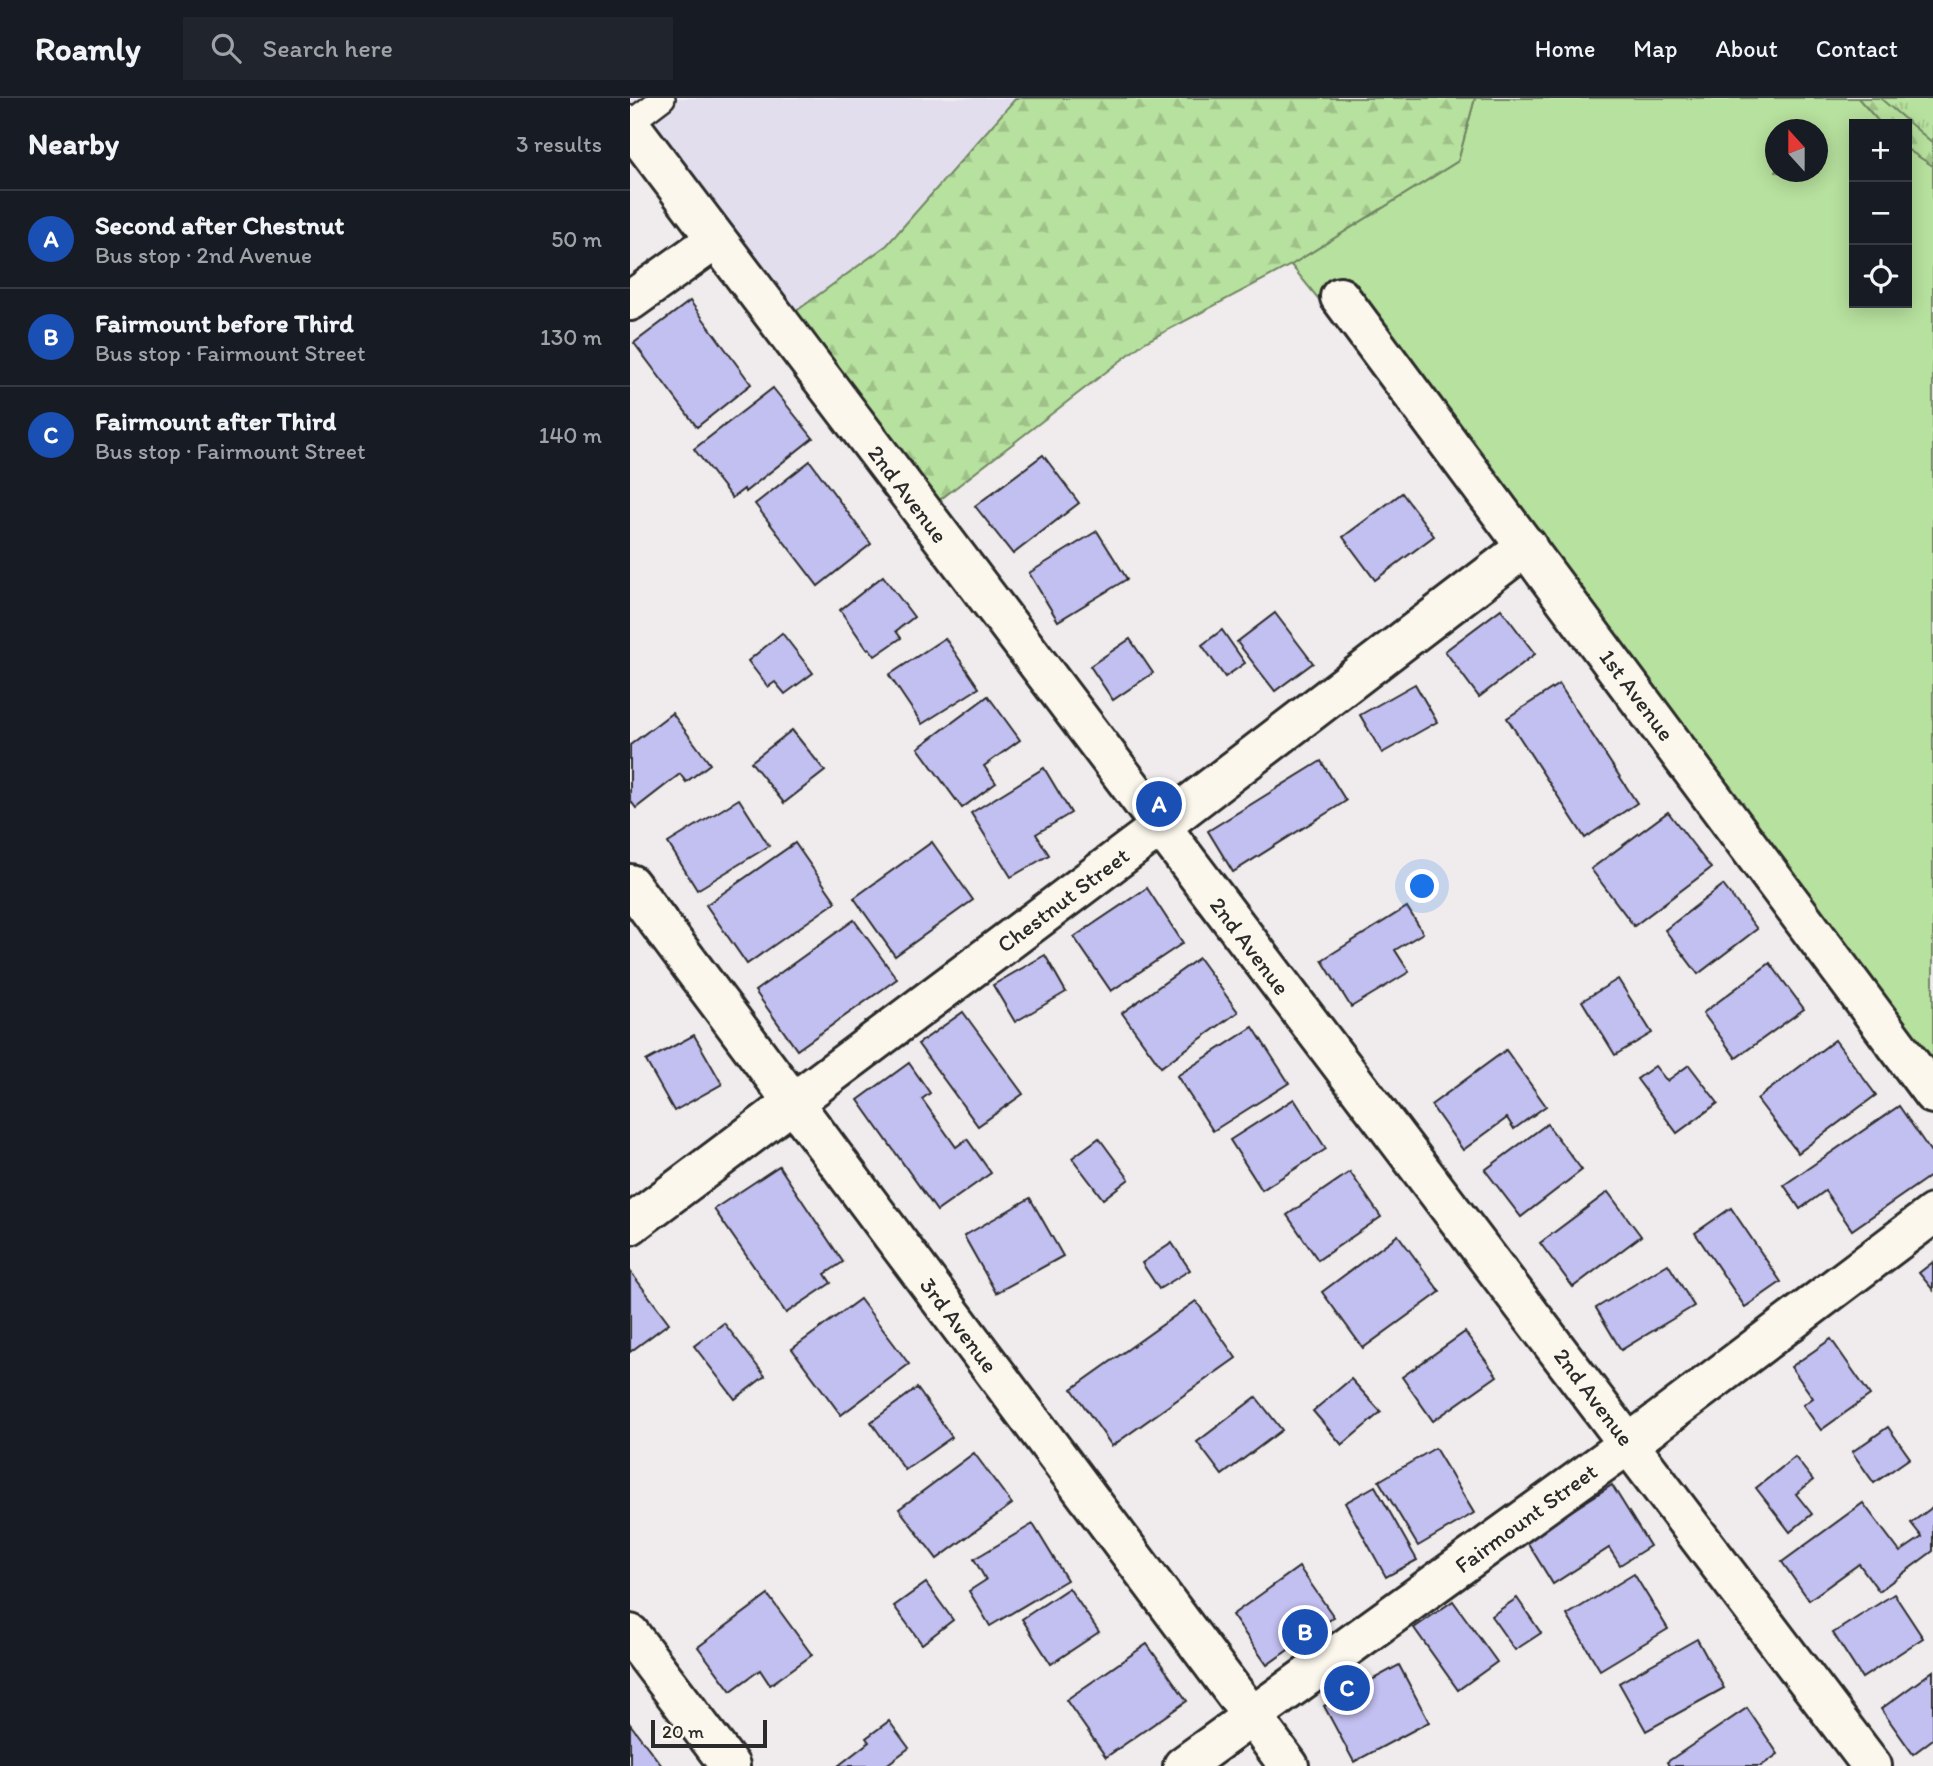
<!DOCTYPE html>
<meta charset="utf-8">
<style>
body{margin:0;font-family:Itim,sans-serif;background:#20242c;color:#f1f3f6}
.controls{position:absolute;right:21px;top:21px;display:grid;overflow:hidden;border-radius:0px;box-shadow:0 4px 18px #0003}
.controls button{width:63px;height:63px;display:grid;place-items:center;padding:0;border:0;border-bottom:2px solid #363941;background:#171b24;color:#f1f3f6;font:35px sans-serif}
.compass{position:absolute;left:1135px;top:21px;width:63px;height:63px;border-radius:50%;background:#171b24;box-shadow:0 4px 18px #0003;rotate:339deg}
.scale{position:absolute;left:21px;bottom:18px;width:116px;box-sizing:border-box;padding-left:7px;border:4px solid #2b2b2b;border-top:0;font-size:19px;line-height:24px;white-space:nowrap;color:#2b2b2b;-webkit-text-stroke:5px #fbf7ec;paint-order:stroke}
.you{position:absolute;left:793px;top:789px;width:24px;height:24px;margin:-18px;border:5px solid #fff;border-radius:50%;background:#1a73e8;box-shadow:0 0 0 10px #1a73e833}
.badge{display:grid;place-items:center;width:46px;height:46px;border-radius:50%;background:#2563eb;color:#fff;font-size:23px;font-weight:700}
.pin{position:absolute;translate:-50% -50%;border:4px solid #fff;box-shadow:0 2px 7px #0006}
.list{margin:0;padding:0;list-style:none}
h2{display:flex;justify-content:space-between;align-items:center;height:91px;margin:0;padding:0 28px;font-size:30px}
h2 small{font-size:23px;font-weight:400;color:#9ea1a6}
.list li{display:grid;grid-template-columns:46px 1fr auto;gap:21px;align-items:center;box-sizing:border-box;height:98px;padding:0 28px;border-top:2px solid #363941}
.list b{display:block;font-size:26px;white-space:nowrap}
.list p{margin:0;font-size:23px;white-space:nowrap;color:#9ea1a6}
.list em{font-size:23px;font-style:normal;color:#9ea1a6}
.icon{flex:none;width:38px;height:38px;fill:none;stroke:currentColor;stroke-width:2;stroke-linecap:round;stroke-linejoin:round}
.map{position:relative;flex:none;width:1303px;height:1668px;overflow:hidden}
header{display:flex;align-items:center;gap:42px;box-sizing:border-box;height:98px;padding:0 35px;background:#171b24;border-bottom:2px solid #363941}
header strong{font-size:33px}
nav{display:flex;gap:38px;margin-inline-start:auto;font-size:24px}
.search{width:490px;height:63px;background:#20242c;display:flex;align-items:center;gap:18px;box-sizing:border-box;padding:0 24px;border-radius:0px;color:#9ea1a6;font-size:26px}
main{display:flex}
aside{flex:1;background:#171b24}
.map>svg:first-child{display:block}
.built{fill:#e2deee}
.grass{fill:#b7e19e;stroke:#718664;stroke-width:2;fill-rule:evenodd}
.forest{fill:url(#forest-firs);stroke:#718664;stroke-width:2}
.park{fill:url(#park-tufts);stroke:#718664;stroke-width:2}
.building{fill:#c2bff1;stroke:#2b2b2b;stroke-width:2}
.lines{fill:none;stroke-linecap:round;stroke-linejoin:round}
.lane-casing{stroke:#2b2b2b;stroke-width:28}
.street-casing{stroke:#2b2b2b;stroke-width:44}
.secondary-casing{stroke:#2b2b2b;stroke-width:44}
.lane{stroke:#fbf7ec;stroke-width:23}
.street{stroke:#fbf7ec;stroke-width:38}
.secondary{stroke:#fbf7ec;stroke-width:38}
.labels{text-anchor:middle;stroke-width:6;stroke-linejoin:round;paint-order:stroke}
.street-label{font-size:23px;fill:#2b2b2b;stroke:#fbf7ec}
</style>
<header>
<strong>Roamly</strong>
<div class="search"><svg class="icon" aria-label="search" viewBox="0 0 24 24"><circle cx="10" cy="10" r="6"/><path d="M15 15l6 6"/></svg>Search here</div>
<nav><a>Home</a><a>Map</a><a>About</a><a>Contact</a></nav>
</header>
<main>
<aside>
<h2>Nearby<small>3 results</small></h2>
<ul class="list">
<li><span class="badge" style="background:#1a4fb4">A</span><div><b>Second after Chestnut</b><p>Bus stop · 2nd Avenue</p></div><em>50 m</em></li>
<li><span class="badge" style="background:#1a4fb4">B</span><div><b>Fairmount before Third</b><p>Bus stop · Fairmount Street</p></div><em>130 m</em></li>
<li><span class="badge" style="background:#1a4fb4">C</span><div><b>Fairmount after Third</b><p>Bus stop · Fairmount Street</p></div><em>140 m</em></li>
</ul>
</aside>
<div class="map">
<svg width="1303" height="1668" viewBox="0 0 1303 1668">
<defs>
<pattern id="forest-firs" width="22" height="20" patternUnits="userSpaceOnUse" patternTransform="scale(1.75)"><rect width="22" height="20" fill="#b7e19e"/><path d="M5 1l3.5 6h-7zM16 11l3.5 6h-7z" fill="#9ec188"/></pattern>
<pattern id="park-tufts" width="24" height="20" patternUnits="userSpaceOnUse" patternTransform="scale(1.75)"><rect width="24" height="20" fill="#b7e19e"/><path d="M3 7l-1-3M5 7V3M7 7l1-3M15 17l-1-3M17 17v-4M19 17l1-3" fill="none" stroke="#9ec188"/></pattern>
</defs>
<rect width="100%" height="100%" fill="#f0eced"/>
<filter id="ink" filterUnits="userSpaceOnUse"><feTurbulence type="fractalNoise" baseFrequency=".0143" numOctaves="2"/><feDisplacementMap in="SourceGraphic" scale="14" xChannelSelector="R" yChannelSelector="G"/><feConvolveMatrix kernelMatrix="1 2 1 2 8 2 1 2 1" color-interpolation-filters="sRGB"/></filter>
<g filter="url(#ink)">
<polygon class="built" points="0,0 386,0 257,147 154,222 0,7"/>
<path class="grass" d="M845,0H1228L1251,26H1224V205H1277V51L1303,68V1006L894,454L661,167L828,63ZM1146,32H1188V74H1146Z"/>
<g class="forest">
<polygon points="386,0 845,0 828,63 661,167 515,244 303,407 154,222 257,147"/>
<polygon points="1228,0 1303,0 1303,68 1277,51 1277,26 1251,26"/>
</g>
<polygon class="park" points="1250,0 1303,0 1303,45"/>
<g class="building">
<polygon points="60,203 121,286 67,329 4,245"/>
<polygon points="143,290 183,340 115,394 114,391 102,400 64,351"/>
<polygon points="413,357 449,405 383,456 345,408"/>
<polygon points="180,363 241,446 188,488 125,406"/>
<polygon points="772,395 804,438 745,482 713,439"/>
<polygon points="467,433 497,481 428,523 399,475"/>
<polygon points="253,478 284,519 266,533 271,540 245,558 239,550 237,551 210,512"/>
<polygon points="871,511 905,556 849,599 815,553"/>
<polygon points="645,515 683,565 645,593 607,544"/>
<polygon points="592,532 615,565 595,579 572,547"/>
<polygon points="152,535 183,575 155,596 145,584 138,589 118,563"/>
<polygon points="315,540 349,590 292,626 259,577"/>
<polygon points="500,541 523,575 483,602 460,568"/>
<polygon points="785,586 807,624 752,655 730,617"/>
<polygon points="929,586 1007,705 955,740 877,620"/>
<polygon points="358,598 390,642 354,668 366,685 332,710 288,650"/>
<polygon points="42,615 80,666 56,684 50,676 6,710 0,702 0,647"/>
<polygon points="162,632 195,673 154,705 121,664"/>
<polygon points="691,663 716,703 603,774 578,733"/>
<polygon points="414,670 441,715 406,736 419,757 381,779 341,715"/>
<polygon points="109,701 139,748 67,792 38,745"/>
<polygon points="1038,714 1081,770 1004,828 961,771"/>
<polygon points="302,744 343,802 265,858 224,800"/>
<polygon points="165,745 206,804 117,866 76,807"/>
<polygon points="1093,787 1127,831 1068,876 1035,832"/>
<polygon points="517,790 553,845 481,893 444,839"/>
<polygon points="777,809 793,835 765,852 779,874 721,909 692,862"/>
<polygon points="224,822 267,881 167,952 125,893"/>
<polygon points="415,857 436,894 385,924 363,887"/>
<polygon points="569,860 608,914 531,969 492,915"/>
<polygon points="1140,865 1174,911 1106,960 1073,915"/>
<polygon points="988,881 1022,935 985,957 952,903"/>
<polygon points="333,914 393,996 348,1028 288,946"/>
<polygon points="623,929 659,985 583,1033 547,978"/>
<polygon points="64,937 92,986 44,1013 16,963"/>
<polygon points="1205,942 1246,997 1168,1055 1127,1001"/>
<polygon points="876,952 916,1008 884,1031 877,1020 833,1052 801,1007"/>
<polygon points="279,965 300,995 292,1001 326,1049 337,1041 361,1075 307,1113 228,1002"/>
<polygon points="1059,967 1088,1005 1047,1035 1007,981 1025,968 1037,983"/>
<polygon points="664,1001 696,1051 632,1092 600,1042"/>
<polygon points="1269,1008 1303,1057 1303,1076 1222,1132 1195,1093 1170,1111 1154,1087"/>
<polygon points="917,1026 952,1072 891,1119 855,1072"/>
<polygon points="469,1040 499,1081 473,1101 442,1060"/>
<polygon points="149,1068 213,1164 195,1176 201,1185 156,1215 84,1111"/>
<polygon points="720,1074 751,1119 688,1162 657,1117"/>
<polygon points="978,1094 1011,1138 943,1189 910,1145"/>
<polygon points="400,1100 433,1158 366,1195 334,1138"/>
<polygon points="1101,1110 1151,1184 1115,1209 1065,1135"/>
<polygon points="768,1137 810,1194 733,1250 692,1194"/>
<polygon points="542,1145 560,1172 529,1191 512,1165"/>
<polygon points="1303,1164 1303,1192 1289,1175"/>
<polygon points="1038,1166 1064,1208 991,1252 966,1210"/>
<polygon points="0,1173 39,1225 0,1254"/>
<polygon points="230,1201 279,1266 211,1317 162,1251"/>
<polygon points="566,1203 606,1260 482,1348 442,1291"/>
<polygon points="94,1225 135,1278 105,1301 64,1248"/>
<polygon points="835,1234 867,1278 803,1323 772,1279"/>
<polygon points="1201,1241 1240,1297 1191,1332 1173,1307 1183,1300 1161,1269"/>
<polygon points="721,1281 751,1314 712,1347 683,1313"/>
<polygon points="287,1290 322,1339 275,1372 241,1324"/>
<polygon points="626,1299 652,1332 592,1377 567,1344"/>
<polygon points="1258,1329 1280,1360 1244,1385 1222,1354"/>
<polygon points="805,1350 844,1415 788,1448 749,1383"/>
<polygon points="344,1355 382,1406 307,1461 269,1411"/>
<polygon points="1165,1359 1183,1382 1166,1396 1182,1416 1160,1434 1126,1390"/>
<polygon points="982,1387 1020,1448 990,1467 979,1450 923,1486 896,1442"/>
<polygon points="745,1388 787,1462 756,1479 715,1405"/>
<polygon points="1233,1405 1270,1454 1292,1439 1281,1425 1303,1409 1303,1453 1249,1493 1229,1466 1179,1502 1152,1464"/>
<polygon points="403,1426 437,1482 360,1528 339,1493 356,1482 344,1461"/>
<polygon points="669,1469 704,1519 637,1567 602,1517"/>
<polygon points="1004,1476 1038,1531 970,1572 937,1517"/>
<polygon points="296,1485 323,1522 292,1546 264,1508"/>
<polygon points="439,1490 469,1534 421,1566 392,1521"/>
<polygon points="1264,1496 1293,1540 1232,1580 1203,1535"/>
<polygon points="138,1497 182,1557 140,1587 130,1572 101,1593 68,1549"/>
<polygon points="887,1500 911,1535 885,1552 861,1518"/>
<polygon points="823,1503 867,1564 828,1592 784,1530"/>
<polygon points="1067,1541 1094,1590 1016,1633 989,1585"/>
<polygon points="517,1546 557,1603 476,1659 436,1602"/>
<polygon points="769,1567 799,1624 724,1664 694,1608"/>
<polygon points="1303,1573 1303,1641 1283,1656 1251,1611"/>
<polygon points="1117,1610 1148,1656 1131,1668 1039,1668 1037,1664"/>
<polygon points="259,1623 279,1650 255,1668 208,1668 239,1644 236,1640"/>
<polygon points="0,1626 32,1668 0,1668"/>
</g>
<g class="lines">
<defs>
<polyline id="lane" points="0,25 33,0"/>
<g id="street">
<polyline points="710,199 1303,996"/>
<polyline points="0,203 85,142"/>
<polyline points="0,786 659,1668"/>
<polyline points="0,1127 530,729 897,448"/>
<polyline points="0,1536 100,1668"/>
</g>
<g id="secondary">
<polyline points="0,27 1242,1668"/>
<polyline points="553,1668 1000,1345 1303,1116"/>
</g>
</defs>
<use href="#lane" class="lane-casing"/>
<use href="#street" class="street-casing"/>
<use href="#secondary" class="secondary-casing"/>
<use href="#lane" class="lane"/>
<use href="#street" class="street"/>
<use href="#secondary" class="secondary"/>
</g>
</g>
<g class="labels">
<g class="street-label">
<text transform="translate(278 396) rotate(53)" y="8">2nd Avenue</text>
<text transform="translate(1007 597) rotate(53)" y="8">1st Avenue</text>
<text transform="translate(433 802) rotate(-37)" y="8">Chestnut Street</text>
<text transform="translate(620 848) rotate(53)" y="8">2nd Avenue</text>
<text transform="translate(329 1227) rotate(53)" y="8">3rd Avenue</text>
<text transform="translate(964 1299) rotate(53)" y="8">2nd Avenue</text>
<text transform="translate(896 1420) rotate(-36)" y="8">Fairmount Street</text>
</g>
</g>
</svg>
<div class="controls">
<button>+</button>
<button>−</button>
<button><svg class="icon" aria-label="locate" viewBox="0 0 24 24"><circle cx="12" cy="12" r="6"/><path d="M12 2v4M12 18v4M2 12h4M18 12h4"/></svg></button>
</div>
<svg class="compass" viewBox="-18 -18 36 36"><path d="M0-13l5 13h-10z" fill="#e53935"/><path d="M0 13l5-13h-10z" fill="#9ea1a6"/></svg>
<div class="scale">20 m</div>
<div class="you"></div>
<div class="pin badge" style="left:529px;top:706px;background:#1a4fb4">A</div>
<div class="pin badge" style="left:675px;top:1534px;background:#1a4fb4">B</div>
<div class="pin badge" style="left:717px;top:1590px;background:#1a4fb4">C</div>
</div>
</main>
